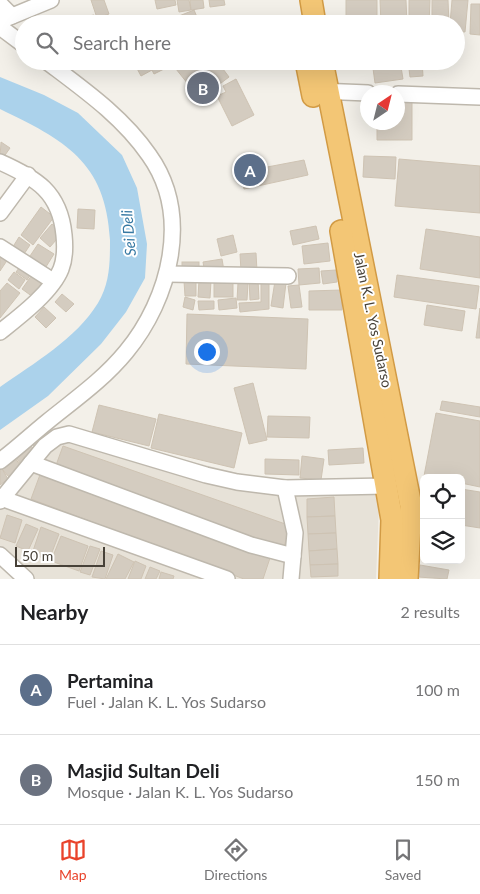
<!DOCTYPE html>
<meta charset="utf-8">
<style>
body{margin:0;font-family:Lato,sans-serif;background:#f6f6f6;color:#202124}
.controls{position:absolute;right:15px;bottom:15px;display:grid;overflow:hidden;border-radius:8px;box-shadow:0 5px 20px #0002}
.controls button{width:45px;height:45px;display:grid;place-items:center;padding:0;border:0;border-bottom:1px solid #e0e0e0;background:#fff;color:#202124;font:25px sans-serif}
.compass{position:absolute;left:360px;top:85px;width:45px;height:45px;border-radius:50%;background:#fff;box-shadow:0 5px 20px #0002;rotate:35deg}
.scale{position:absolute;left:15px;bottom:12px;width:90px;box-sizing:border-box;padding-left:5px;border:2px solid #474138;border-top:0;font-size:14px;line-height:18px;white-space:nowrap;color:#474138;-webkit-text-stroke:4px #fff;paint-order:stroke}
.you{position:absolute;left:206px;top:351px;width:18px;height:18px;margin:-12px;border:4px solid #fff;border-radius:50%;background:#1a73e8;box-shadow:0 0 0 8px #1a73e833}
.badge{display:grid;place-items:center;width:32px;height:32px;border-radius:50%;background:#e9432b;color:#fff;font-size:16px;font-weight:700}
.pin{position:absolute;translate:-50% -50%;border:2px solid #fff;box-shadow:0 1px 5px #0006}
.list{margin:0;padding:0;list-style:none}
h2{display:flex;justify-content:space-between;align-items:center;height:65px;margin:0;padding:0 20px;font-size:21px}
h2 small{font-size:16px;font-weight:400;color:#757577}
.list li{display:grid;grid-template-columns:32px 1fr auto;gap:15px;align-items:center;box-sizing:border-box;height:90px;padding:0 20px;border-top:1px solid #e0e0e0}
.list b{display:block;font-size:19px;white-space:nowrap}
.list p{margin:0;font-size:16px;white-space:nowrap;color:#757577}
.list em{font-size:16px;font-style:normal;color:#757577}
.icon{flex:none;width:28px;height:28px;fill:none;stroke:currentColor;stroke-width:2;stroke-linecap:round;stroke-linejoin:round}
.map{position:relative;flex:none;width:480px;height:579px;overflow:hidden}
.search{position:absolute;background:#fff;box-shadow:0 5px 20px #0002;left:15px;right:15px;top:15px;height:55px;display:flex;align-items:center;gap:12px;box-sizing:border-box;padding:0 18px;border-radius:28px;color:#757577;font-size:19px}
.sheet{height:245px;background:#fff}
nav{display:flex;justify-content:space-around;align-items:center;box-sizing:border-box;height:70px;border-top:1px solid #e0e0e0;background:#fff;font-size:14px;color:#757577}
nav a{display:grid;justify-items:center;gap:2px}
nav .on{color:#e9432b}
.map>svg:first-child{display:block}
.residential{fill:#e7e2d8}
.water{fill:#abd2eb}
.building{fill:#d4ccc0;stroke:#cec3b3}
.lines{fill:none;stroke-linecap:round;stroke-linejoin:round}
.minor-casing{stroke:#beb8ad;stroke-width:18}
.highway-casing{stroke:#d29b45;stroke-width:24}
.minor{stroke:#fff;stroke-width:15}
.highway{stroke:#f3c675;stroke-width:21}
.labels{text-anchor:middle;stroke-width:4;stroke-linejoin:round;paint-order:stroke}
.street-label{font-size:14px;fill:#474138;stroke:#fff}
.water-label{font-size:15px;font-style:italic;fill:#3779a3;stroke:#fff}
</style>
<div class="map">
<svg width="480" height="579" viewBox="0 0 480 579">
<rect width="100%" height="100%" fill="#f3f0e9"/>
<polygon class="residential" points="61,429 277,483 380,483 376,579 20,579 0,558 0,502"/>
<path class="water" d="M0,77L44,95L78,113L122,155L137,188L147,244L145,278L126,312L101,344L48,396L0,430V387C34,363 76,339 98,303C110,283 110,262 110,240C106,161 64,140 0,109Z"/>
<g class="building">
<polygon points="91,0 104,0 109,14 97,18"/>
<polygon points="155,0 175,0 176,5 157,9"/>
<polygon points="177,0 189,0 191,10 179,12"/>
<polygon points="190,0 203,0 204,8 191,10"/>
<polygon points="209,0 224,0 225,5 210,7"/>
<rect x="346" y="0" width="31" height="24"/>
<polygon points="380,0 406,0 407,24 381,24"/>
<polygon points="409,0 430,0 429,24 409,24"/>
<polygon points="432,0 448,0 449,24 432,24"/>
<polygon points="452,0 468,0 465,32 456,31 456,24 450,24"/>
<polygon points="471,4 480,4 480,35 470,34"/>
<polygon points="194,10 200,24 159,24"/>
<polygon points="94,15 96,24 74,24 73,19"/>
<polygon points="48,16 51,24 35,24 34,21"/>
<polygon points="111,17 113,24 98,24 97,20"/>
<polygon points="65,61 80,61 68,67"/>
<polygon points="133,61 180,61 154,74 152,70 141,76"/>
<polygon points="186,61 217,61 229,77 200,99 176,69"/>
<polygon points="372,61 400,61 403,79 375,83"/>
<polygon points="408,61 422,61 423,76 410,77"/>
<polygon points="236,79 254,115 232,126 217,96 226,92 223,86"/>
<polygon points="398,99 412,99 412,140 377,140 377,122 398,122"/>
<polygon points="1,142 10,148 3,158 0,157"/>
<polygon points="364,156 396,157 395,179 363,177"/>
<polygon points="399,159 480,166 480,213 395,206"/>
<polygon points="304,160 308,175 244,189 241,172"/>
<polygon points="41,207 54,217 33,245 21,235"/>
<polygon points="78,209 95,210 94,229 77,228"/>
<polygon points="52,224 63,232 50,247 40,238"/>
<polygon points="316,226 319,239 293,245 290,231"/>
<polygon points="426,229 480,237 480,278 420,269"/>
<polygon points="233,235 237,252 221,256 217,239"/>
<polygon points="19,237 30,245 22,257 11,250"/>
<polygon points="328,243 330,261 304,264 302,246"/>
<polygon points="38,244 54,254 44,270 28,259"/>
<polygon points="256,253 257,271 241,271 240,254"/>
<polygon points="0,254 8,259 0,271"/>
<polygon points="222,259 224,271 205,274 203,262"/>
<rect x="182" y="262" width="17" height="12"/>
<polygon points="22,264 32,272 27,280 16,272"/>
<polygon points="319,268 320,283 299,285 298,269"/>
<polygon points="336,270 337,282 323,284 321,271"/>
<polygon points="14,272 25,280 19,289 8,280"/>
<polygon points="34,272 45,280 33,297 22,289"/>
<polygon points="397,275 479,286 476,309 394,297"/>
<polygon points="199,280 211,281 210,298 198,297"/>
<polygon points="249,280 258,280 259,299 250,300"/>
<polygon points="184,281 196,281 196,296 185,296"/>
<rect x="214" y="281" width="19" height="16"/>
<polygon points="261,281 269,281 269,309 240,312 239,303 261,302"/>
<polygon points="275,281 286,283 283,308 271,306"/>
<polygon points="7,283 20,293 0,318 0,291"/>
<polygon points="238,283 248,283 247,300 237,300"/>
<polygon points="299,285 302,307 291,308 288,286"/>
<polygon points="342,290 342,310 309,310 309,291"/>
<polygon points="62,294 74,304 66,312 55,302"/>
<polygon points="185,297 195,300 193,310 183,307"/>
<polygon points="236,298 237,308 219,310 218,300"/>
<polygon points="198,301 214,301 214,309 199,310"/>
<polygon points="427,305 465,311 462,331 424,325"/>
<polygon points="44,307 56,318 46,328 35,317"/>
<polygon points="480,308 480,338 476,338"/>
<polygon points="187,314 308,319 306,369 186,364"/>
<polygon points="253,383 267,440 249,444 234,388"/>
<polygon points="442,401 480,407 480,417 440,410"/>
<polygon points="99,405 156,419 149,446 92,432"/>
<polygon points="436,413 480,421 480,487 461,483 461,478 424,476"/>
<polygon points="159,414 242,433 234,468 151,448"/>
<polygon points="268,416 310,417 309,438 267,437"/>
<polygon points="47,426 52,432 37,450 31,443"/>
<polygon points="29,444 35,450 21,464 15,457"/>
<polygon points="63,446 291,526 283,549 55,468"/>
<polygon points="363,448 364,463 329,465 328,450"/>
<polygon points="302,456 324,459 321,480 300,478"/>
<polygon points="14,457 21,466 9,477 1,468"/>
<polygon points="265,459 299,460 299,475 265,474"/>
<polygon points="1,467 8,479 0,485 0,468"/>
<polygon points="41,472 270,558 263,579 244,579 31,499"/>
<polygon points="461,489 480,492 480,528 461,525"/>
<polygon points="334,497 335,516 307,517 307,499"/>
<polygon points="7,515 22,520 15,543 0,538"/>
<polygon points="335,516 336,533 308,534 307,517"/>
<polygon points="26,524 38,529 28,551 16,546"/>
<polygon points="41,527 59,534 49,560 32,554"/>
<polygon points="336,533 337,549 309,551 308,534"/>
<polygon points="61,536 88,546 79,571 51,561"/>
<polygon points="90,546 100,549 90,575 80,572"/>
<polygon points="337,549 338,564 310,565 309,551"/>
<polygon points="101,551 113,555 105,579 92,577"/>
<polygon points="118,554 134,562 125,579 106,579"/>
<polygon points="135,561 146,566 141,579 128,579"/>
<polygon points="338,564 338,576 311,577 310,565"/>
<polygon points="420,565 449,570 447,579 418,577"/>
<polygon points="150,567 160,571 156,579 145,579"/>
<polygon points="161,572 174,576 173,579 159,579"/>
</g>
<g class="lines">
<defs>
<g id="minor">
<polyline points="0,4 12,16"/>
<polyline points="0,21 51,0"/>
<polyline points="0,27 24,45"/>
<polyline points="319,91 368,93"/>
<polyline points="398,94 480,97"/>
<path d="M0,162C36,178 60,192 64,235C65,245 65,259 61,269C52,292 19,317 0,332"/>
<polyline points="0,213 28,175"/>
<polyline points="0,247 53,281"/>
<polyline points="167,274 288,276"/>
<path d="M0,461C16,449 31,435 47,422C74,400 103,380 126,352C170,299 192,215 149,155C122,116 83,89 46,61"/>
<polyline points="31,463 251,545 293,556"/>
<polyline points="285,488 295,533 291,579"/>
<polyline points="1,498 227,579"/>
<polyline points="0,501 45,446 57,437 69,434 206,475 237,482 285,488 386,486"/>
<polyline points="0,555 26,579"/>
</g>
<g id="highway">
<polyline points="311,0 315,24"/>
<polyline points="306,61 313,96"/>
<polyline points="322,61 411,506 407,579"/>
<polyline points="341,231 392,520 390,579"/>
</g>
</defs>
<use href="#minor" class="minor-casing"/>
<use href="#highway" class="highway-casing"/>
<use href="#minor" class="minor"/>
<use href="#highway" class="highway"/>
</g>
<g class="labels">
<g class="street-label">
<text transform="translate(373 320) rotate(78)" y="5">Jalan K. L. Yos Sudarso</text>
</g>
<g class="water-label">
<text transform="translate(129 233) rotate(-95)" y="5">Sei Deli</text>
</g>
</g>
</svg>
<div class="controls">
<button><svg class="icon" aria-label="locate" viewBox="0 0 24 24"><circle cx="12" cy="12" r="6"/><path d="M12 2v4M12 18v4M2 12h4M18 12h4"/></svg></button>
<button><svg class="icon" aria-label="layers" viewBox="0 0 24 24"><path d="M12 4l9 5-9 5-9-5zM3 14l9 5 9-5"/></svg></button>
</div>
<svg class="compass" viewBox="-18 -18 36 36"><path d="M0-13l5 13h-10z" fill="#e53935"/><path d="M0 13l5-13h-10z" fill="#757577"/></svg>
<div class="scale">50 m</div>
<div class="you"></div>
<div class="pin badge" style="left:250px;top:170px;background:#5c6f8a">A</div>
<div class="pin badge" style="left:203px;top:88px;background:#6b7280">B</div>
<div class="search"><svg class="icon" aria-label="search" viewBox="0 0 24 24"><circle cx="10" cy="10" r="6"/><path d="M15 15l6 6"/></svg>Search here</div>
</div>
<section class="sheet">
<h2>Nearby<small>2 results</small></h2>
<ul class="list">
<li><span class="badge" style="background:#5c6f8a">A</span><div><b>Pertamina</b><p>Fuel · Jalan K. L. Yos Sudarso</p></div><em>100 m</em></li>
<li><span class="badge" style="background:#6b7280">B</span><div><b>Masjid Sultan Deli</b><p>Mosque · Jalan K. L. Yos Sudarso</p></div><em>150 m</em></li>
</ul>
</section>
<nav>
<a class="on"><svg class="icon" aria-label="map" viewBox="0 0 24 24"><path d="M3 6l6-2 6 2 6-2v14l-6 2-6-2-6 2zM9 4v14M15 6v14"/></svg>Map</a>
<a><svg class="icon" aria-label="directions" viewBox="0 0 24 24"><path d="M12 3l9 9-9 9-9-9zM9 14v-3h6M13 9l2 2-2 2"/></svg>Directions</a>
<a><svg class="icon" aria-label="saved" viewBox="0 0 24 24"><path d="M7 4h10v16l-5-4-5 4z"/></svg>Saved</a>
</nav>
